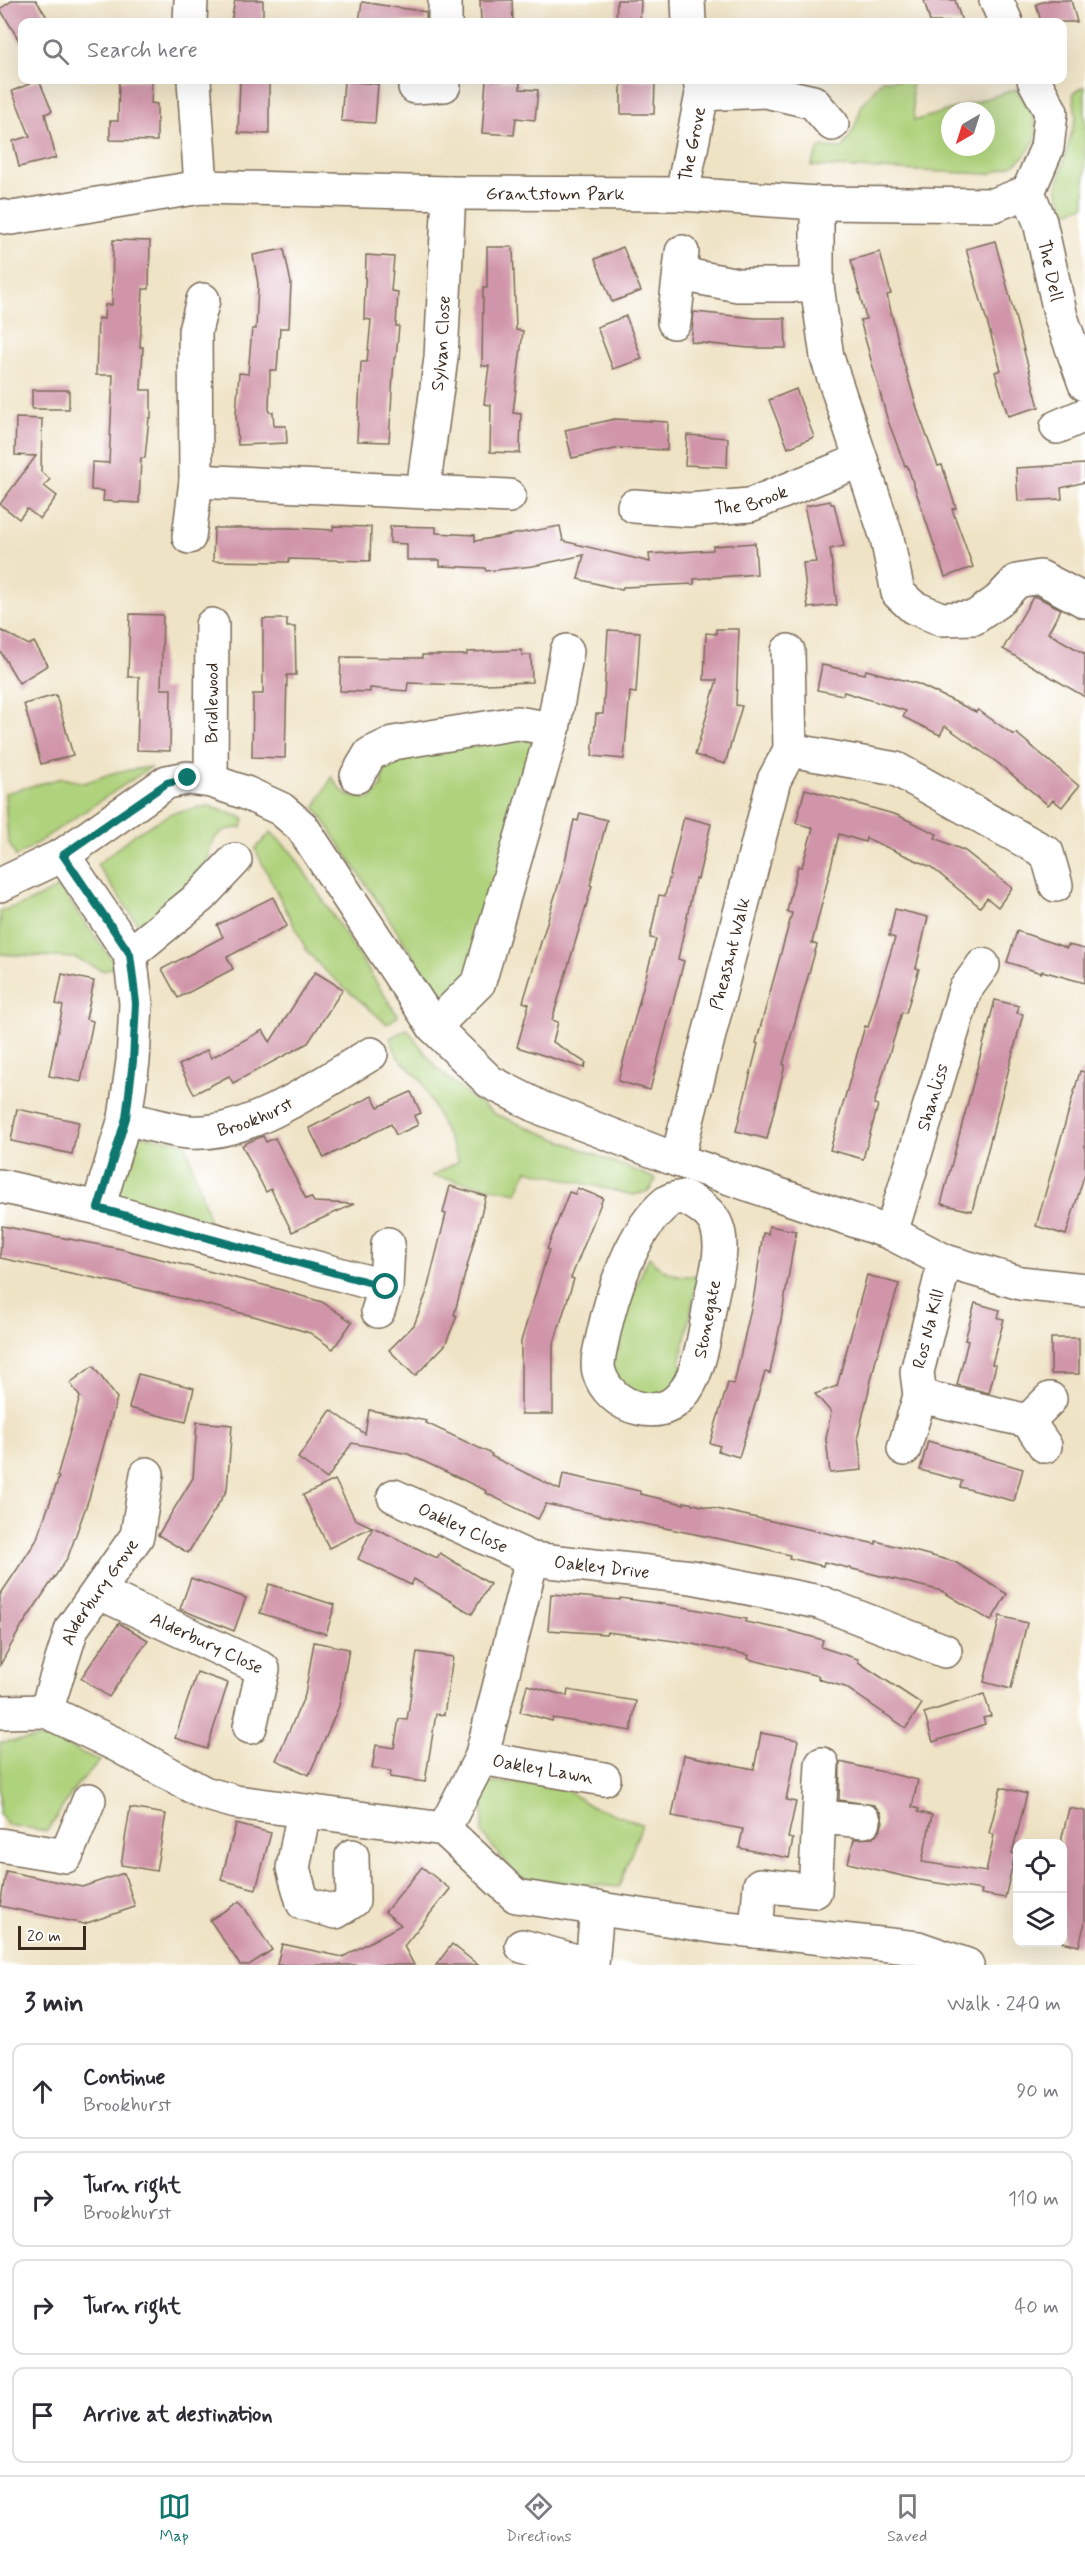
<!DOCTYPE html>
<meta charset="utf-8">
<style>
body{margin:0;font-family:Mynerve,sans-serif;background:#f2f2f3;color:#2b2b33}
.controls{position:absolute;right:18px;bottom:18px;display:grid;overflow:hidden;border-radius:12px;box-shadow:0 6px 24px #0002}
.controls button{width:54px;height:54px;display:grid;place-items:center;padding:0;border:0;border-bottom:2px solid #e1e1e2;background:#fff;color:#2b2b33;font:30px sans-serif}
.compass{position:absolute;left:941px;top:102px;width:54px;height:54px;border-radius:50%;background:#fff;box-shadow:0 6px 24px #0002;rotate:219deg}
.scale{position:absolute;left:18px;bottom:15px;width:68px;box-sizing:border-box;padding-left:6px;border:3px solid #3b2a1e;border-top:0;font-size:16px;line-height:21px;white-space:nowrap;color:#3b2a1e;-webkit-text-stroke:4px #fff;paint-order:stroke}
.stop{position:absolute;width:18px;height:18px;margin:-14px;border:4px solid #0f766e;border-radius:50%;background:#fff}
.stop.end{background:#0f766e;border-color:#fff;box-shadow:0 2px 6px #0008}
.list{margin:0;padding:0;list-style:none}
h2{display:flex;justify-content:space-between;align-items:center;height:78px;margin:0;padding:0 24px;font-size:26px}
h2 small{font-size:20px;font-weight:400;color:#7c7c81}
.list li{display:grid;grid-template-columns:39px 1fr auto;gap:18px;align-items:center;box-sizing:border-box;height:96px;margin:0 12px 12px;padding:0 12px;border:2px solid #e1e1e2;border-radius:12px}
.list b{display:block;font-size:22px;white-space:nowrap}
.list p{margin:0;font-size:20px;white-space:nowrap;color:#7c7c81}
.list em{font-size:20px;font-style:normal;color:#7c7c81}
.icon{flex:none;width:33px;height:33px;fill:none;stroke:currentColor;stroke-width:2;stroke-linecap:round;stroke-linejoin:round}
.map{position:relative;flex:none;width:1085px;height:1965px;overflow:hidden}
.search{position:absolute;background:#fff;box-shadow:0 6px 24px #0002;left:18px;right:18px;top:18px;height:66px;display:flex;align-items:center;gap:15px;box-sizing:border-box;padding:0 21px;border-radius:12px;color:#7c7c81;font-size:22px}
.sheet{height:510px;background:#fff}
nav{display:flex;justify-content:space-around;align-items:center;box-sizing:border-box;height:84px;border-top:2px solid #e1e1e2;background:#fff;font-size:16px;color:#7c7c81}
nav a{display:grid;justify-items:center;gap:3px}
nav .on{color:#0f766e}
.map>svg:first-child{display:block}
.green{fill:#afd27b;stroke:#757e4c;stroke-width:1.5;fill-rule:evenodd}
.building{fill:#d095a9}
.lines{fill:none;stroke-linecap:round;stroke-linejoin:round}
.minor-casing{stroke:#7a6b58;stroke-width:36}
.minor{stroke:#fff;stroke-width:33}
.route{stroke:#0f766e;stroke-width:8}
.labels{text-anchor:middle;stroke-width:6;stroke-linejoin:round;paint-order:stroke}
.street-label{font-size:18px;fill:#3b2a1e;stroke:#fff}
</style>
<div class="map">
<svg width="1085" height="1965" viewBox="0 0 1085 1965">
<rect width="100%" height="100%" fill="#fff"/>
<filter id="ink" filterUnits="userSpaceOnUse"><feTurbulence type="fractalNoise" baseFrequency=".0167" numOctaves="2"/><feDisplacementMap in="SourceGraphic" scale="12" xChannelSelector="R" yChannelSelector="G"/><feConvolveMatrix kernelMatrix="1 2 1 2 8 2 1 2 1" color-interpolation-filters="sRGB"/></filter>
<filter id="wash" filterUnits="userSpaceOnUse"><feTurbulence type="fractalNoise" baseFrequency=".008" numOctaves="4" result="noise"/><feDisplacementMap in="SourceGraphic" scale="24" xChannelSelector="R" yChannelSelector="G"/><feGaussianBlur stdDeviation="1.35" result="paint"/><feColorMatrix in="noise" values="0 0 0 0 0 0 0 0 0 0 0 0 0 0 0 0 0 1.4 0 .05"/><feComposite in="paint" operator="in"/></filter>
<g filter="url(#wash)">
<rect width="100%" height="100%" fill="#efe3c5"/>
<g class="green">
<path d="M882,80H911L914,121L1017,89L1033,114L1038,133C1026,161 1016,166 988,174L811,166L820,147L843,148L854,129L862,105ZM950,111H986V147H950Z"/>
<polygon points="1085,86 1085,206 1065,212 1057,187 1076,116 1073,93"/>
<path d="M519,735L531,742L534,758L468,978L455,993L439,995L315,807L332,777C343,796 349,798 370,799L382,786L383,769L389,758Z"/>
<polygon points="151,767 16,857 8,841 5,793 62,778 84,783 116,772"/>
<path d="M209,806L244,818L242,828C214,827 207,846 208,872L142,930L97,865L135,834L172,813Z"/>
<polygon points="271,832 293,854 398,1016 387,1024 323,969 307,951 255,849"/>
<polygon points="59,887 116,965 104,971 75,958 0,954 0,911 27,903"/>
<polygon points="407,1029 436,1067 463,1091 495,1114 656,1179 649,1191 633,1195 527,1170 517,1193 432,1176 459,1161 421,1080 398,1057 390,1038"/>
<polygon points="138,1135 185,1142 212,1228 118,1202 115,1191 126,1142"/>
<path d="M649,1257C664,1274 676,1277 698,1276L680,1363L685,1370L679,1387L643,1401L615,1383L609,1349L619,1350C621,1318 636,1286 649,1257Z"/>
<polygon points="50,1738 100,1761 77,1785 47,1831 8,1825 0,1815 0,1742"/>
<polygon points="484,1783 556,1783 589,1805 642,1824 619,1887 519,1878 482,1834"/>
</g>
<g id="blocks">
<g class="building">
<polygon points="13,0 36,0 50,22 22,22 22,45 0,9"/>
<polygon points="235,0 263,0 263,22 231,22"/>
<polygon points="480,0 512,0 513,22 481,22"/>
<polygon points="617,0 641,0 640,22 616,22"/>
<polygon points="924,0 955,0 962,22 930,22"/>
<polygon points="1050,0 1071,0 1077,22 1041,22 1036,4"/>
<polygon points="362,2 426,12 426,22 359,22"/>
<polygon points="39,80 52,111 45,114 56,158 19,167 13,141 30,136 12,91"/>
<polygon points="119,80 152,80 151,103 157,104 157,141 110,140 110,121 118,121"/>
<polygon points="240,80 269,80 269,134 238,133"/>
<polygon points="486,80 520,82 520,89 538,90 535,120 516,118 514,135 482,133"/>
<polygon points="621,80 655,80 654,114 621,114"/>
<polygon points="344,81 378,84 375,123 341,121"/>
<polygon points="113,240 150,241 149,289 143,289 140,347 143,347 141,390 151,390 151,418 149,418 145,458 141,458 139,503 103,501 104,491 91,490 92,462 109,463 113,375 96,375 98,318 104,319 105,305 112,305"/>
<polygon points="995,241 1039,407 1008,416 995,372 1001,370 966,249"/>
<polygon points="487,247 513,247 516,330 523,331 513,413 521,414 520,453 490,452 491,405 484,404 489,366 482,366 483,288 487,288"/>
<polygon points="623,247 641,291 612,302 595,259"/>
<polygon points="284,249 291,283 289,328 280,328 277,370 270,370 269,412 273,412 274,426 286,426 287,443 238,445 236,414 239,373 248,374 252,329 256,329 258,284 253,255"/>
<polygon points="880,252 891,294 887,295 902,357 919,415 938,466 942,465 956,508 952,509 973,567 945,577 907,465 905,466 887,418 860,320 866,319 851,260"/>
<polygon points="366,255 394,257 391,291 398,292 396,326 399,326 396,358 394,358 389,442 357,441 361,362 367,362 371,320 364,319"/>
<polygon points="694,312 755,318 785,318 786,348 749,348 691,342"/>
<polygon points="626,316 642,359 613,369 597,327"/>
<polygon points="796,389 814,437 788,448 769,400"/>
<rect x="32" y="390" width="37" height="19"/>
<polygon points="16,418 42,419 41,472 50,479 44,486 57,496 40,519 27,509 19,519 0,504 36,456 15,455"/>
<polygon points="615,419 668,422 667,450 620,448 572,458 565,430"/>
<polygon points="687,435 728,438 727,467 685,465"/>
<polygon points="1085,464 1085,482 1061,488 1062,499 1018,501 1016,468"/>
<polygon points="830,501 831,504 834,504 844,546 830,549 837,605 808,608 803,563 816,562 805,510 806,506"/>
<polygon points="333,526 371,527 370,561 289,559 289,562 213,561 214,528 293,528 333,530"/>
<polygon points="390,526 436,527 436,533 475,535 475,541 560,526 563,541 650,562 649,554 713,550 713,546 755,543 757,574 694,579 694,584 623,587 622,590 578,579 584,555 533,566 486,571 485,568 440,566 440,560 407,560 407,544 390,543"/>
<polygon points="1033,597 1037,597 1061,609 1048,633 1085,654 1085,697 1003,649"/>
<polygon points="130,614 163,615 161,689 171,689 170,751 137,750 139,677 128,677"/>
<polygon points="263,619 287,619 287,627 295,627 296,675 287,675 285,758 252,757 253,694 263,694"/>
<polygon points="716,629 739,629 736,705 742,706 725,764 695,755 717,680 704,680 706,633 716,634"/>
<polygon points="0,630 29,645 34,642 48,665 19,683 0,651"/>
<polygon points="608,630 640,632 636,693 630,692 624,759 592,756 596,714 603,714"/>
<polygon points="521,650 522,655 531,655 532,682 462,685 408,683 407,691 370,688 370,692 340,691 341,657 422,658 422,655 467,655 467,652"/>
<polygon points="822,665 865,674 866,670 918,684 976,712 978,710 1014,735 1016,733 1079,786 1062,807 1053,800 1048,805 998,763 945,726 940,735 903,717 906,711 844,692 843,695 817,690"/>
<polygon points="56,695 73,755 41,764 24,704"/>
<polygon points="805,789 897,815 937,834 935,838 965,851 1012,888 998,907 987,898 980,907 931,867 866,838 865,842 839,834 812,943 817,945 783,1064 785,1065 767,1139 736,1131 758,1044 756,1043 792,913 787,912 792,889 798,866 802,867 813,828 796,823"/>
<polygon points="580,813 607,820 590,885 592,886 552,1020 558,1022 553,1042 586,1063 584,1068 517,1047 529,1004 523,1002 564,866 574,820 578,821"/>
<polygon points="684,817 711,824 698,879 695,879 678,959 684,961 650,1090 618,1081 656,939 650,938 659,895 665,896"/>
<polygon points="273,897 287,926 227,957 233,969 178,998 162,969 223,937 217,925"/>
<polygon points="895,909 928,917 916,968 919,969 906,1013 902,1012 874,1104 878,1105 863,1159 830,1150 865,1026 868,1027 895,938 889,936"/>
<polygon points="1017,931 1067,948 1068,945 1085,949 1085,983 1042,971 1041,973 1007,962"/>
<polygon points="315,972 343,989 308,1043 233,1083 229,1076 194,1094 179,1065 207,1050 211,1058 263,1030 270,1042"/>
<polygon points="62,974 94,981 86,1019 93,1021 81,1082 49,1076 63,1006 56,1004"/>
<polygon points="995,1000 1019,1006 1017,1013 1023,1014 972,1211 941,1204"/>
<polygon points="1080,1071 1085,1072 1085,1173 1066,1235 1036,1226"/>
<polygon points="411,1092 421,1113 414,1116 418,1125 396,1135 391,1124 324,1158 309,1128 372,1096 378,1107"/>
<polygon points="17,1109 79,1122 72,1154 11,1141"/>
<polygon points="263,1136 266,1142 275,1138 306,1199 311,1197 314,1202 354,1204 292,1232 271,1189 266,1192 242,1145"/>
<polygon points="450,1186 486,1196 454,1315 457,1316 445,1345 415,1376 389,1350 414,1325 426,1294 446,1214 443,1213"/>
<polygon points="577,1188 603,1198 571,1278 574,1279 553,1346 553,1414 521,1414 521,1341 549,1250 547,1249 569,1192 575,1194"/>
<polygon points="2,1226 121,1249 271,1287 322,1302 352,1322 333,1349 310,1333 257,1317 118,1283 0,1258"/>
<polygon points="769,1226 796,1231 781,1320 770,1373 765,1372 739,1457 718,1451 720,1446 710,1443 728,1383 734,1384 754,1295 763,1233 768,1234"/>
<polygon points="867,1275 899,1284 877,1355 858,1436 862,1470 830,1473 826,1439 831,1412 815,1394 837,1386"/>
<polygon points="975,1303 1000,1310 998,1318 1004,1319 992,1364 996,1365 989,1393 957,1385 968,1341 965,1340"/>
<rect x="1051" y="1338" width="28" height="36"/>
<polygon points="93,1366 117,1398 89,1498 68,1557 20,1629 0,1665 0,1595 36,1541 59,1477 57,1476 80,1397 70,1383"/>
<polygon points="138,1374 194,1388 186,1422 129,1408"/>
<polygon points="331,1410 365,1434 369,1410 427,1421 426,1423 492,1454 491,1456 560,1490 563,1474 640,1491 640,1494 684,1504 684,1502 721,1510 876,1544 876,1541 955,1562 1007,1594 991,1621 942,1591 824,1562 823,1566 789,1558 790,1555 749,1545 546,1504 538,1519 486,1493 487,1491 408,1454 352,1443 327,1479 298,1458"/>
<polygon points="197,1422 232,1425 227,1490 188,1553 158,1535 193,1478"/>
<polygon points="928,1441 1023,1469 1014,1501 960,1487 962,1481 920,1470"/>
<polygon points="335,1480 355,1519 372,1527 329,1548 303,1495"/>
<polygon points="373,1527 437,1558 440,1553 490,1584 472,1614 414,1579 411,1585 358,1559"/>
<polygon points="191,1578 246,1598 234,1631 180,1609"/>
<polygon points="269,1584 335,1605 326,1634 260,1613"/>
<polygon points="551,1594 620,1600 620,1598 678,1606 746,1619 745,1622 787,1630 823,1640 821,1647 858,1659 858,1662 922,1704 906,1728 845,1687 818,1679 819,1676 748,1659 749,1655 682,1642 607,1632 606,1634 548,1630"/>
<polygon points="1000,1616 1027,1623 1011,1689 984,1682"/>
<polygon points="119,1623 148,1640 109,1697 81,1678"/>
<polygon points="314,1642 349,1649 339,1706 309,1775 276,1760 305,1695"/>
<polygon points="417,1652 453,1657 444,1715 436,1714 425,1782 390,1777 391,1771 372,1768 376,1745 394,1748 399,1719 407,1720"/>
<polygon points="197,1672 228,1683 207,1749 175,1738"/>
<polygon points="527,1685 567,1696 568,1690 636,1701 631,1731 553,1718 552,1721 520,1712"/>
<polygon points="984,1694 991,1716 983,1718 985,1724 933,1742 924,1713"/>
<polygon points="761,1733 798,1740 786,1800 796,1802 788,1838 793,1839 789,1858 739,1848 743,1829 672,1816 684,1755 754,1769"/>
<polygon points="840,1762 918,1780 912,1807 919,1809 918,1812 932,1815 922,1862 986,1872 994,1835 989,1833 1001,1787 1027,1794 1012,1853 1015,1854 1005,1898 981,1894 982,1890 919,1880 848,1863 854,1839 872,1838 880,1831 883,1822 881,1813 874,1805 839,1800"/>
<polygon points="130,1808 166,1814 156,1871 121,1865"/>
<polygon points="1069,1808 1085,1811 1085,1922 1079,1946 1062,1942 1062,1837"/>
<polygon points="236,1824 271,1833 256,1889 221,1880"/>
<polygon points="422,1867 450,1889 404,1946 414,1965 277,1965 282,1944 343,1957 401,1925 385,1912"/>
<polygon points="6,1871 82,1887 124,1873 135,1907 84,1924 0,1906"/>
<polygon points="240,1901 272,1950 249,1965 240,1965 210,1920"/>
<polygon points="452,1944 478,1965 436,1965"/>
</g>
</g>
</g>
<g filter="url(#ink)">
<use href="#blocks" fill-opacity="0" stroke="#7a6b58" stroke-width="1.5"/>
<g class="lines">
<defs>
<g id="minor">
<polyline points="688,0 689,22"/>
<polyline points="996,0 1006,22"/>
<polyline points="190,22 191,0"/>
<polyline points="445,22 445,0"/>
<polyline points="194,80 201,187"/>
<polyline points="415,87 444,85 444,80"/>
<polyline points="702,94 765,91 813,102 832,124"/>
<path id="s1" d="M1028,192L1040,222L1061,317L1085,384"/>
<path id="s2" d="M682,194L702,94L700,80"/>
<polyline points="817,203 817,285 827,357 887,538 898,593 913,607 941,619 974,618 998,601 1017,581 1040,577 1085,601"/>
<path id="s3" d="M0,216L12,218L201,187L449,193L682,194L817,203L994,205L1028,192L1047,148L1051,112L1034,80"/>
<polyline points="680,274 738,285 817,285"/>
<polyline points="674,322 682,252"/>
<polyline points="1057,427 1085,415"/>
<polyline points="196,481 509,496"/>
<path id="s4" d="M423,490L441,358L449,193"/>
<path id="s5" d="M634,506L689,510L750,505L861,460"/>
<polyline points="189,537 196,481 195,331 203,300"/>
<polyline points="790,750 896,769 1047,853 1056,885"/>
<polyline points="357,776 370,754 393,743 517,723 553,729"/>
<path id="s6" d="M211,781L212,625"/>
<polyline points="63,855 130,954 136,1003 133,1061 125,1118 98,1208"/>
<polyline points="0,885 63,855 167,782 188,778 211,781 246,793 281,809 302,827 434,1027 490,1082 541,1108 677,1160 891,1233 945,1261 1020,1283 1085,1290"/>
<polyline points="130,954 201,896 235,860"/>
<polyline points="434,1027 479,982 553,729 567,651"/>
<path id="s7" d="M125,1118C146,1123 168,1130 188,1132C249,1137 321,1083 371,1054"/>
<path id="s8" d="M677,1160L774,780L790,750L788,651"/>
<polyline points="0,1186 98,1208 386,1287"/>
<path d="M684,1197C697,1204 712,1212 717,1227C725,1249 715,1277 711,1299C703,1339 698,1423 638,1408C620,1404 604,1390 599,1372C596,1361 601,1347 603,1336C612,1294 632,1230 667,1202C672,1198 678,1198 684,1197Z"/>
<path id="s9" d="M891,1233L965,990L983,965"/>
<polyline points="378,1311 386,1287 388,1244"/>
<polyline points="920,1396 1028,1421 1045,1446"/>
<polyline points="1028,1421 1050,1399"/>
<path id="s10" d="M904,1449L920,1396L917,1372L945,1261"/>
<path id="s11" d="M394,1496L532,1559L692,1577L819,1602L945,1651"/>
<path id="s12" d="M98,1592L263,1669L250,1727"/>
<path id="s13" d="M46,1711L72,1628L137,1536L147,1474"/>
<polyline points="0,1712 46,1711 117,1745 204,1793 236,1802 444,1829 516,1896 718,1927 918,1948 967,1965"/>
<path id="s14" d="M481,1758L604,1779"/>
<polyline points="304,1811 293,1868 303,1903 336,1912 353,1901 352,1856"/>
<polyline points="820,1817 864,1821"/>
<polyline points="444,1829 481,1758 532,1559"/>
<polyline points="0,1845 66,1856 89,1800"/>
<polyline points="756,1931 760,1885 815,1891 822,1764"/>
<polyline points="522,1946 591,1965"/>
<polyline points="592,1965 597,1908"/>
</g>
</defs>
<use href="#minor" class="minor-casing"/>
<use href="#minor" class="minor"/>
</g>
</g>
<g class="lines" filter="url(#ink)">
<polyline class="route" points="188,778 167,783 63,855 130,954 136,1003 133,1061 126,1118 98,1208 386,1287"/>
</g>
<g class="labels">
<g class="street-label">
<text dy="6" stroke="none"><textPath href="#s2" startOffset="51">The Grove</textPath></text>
<text dy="6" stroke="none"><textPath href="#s3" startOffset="558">Grantstown Park</textPath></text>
<text dy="6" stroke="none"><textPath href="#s1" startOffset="82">The Dell</textPath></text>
<text dy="6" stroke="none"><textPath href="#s4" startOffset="148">Sylvan Close</textPath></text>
<text dy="6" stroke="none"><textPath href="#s5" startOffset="118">The Brook</textPath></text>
<text dy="6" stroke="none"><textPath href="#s6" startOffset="78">Bridlewood</textPath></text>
<text dy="6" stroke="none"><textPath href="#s8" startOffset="213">Pheasant Walk</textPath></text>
<text dy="6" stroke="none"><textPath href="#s9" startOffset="142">Shanliss</textPath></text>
<text dy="6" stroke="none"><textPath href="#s7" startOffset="134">Brookhurst</textPath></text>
<text transform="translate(707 1319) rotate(-79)" y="6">Stonegate</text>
<text dy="6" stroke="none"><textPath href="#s10" startOffset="124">Ros Na Kill</textPath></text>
<text dy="6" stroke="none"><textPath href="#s11" startOffset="76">Oakley Close</textPath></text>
<text dy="6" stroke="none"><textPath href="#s11" startOffset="222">Oakley Drive</textPath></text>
<text dy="6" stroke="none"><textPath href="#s13" startOffset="132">Alderbury Grove</textPath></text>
<text dy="6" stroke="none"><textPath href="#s12" startOffset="120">Alderbury Close</textPath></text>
<text dy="6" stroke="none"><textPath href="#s14" startOffset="63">Oakley Lawn</textPath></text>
</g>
</g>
</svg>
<div class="controls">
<button><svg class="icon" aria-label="locate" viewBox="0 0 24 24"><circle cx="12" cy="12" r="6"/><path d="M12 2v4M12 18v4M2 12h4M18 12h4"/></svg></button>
<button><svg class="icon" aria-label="layers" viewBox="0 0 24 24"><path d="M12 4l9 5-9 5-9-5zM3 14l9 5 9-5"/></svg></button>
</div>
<svg class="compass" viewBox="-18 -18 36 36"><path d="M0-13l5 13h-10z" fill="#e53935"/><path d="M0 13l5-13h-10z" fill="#7c7c81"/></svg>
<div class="scale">20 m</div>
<div class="stop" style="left:386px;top:1287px"></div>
<div class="stop end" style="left:188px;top:778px"></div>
<div class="search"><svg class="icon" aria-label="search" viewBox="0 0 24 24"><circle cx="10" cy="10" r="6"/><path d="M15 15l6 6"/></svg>Search here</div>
</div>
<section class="sheet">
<h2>3 min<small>Walk · 240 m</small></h2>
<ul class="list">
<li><svg class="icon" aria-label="ahead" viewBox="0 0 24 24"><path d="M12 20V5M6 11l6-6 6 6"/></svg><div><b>Continue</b><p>Brookhurst</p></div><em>90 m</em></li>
<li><svg class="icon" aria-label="right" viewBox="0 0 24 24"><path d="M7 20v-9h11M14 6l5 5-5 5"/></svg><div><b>Turn right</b><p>Brookhurst</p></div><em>110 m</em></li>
<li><svg class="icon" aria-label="right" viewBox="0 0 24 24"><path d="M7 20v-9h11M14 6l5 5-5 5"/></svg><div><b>Turn right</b></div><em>40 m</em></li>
<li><svg class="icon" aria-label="arrive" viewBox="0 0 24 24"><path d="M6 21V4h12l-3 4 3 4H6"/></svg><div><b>Arrive at destination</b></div></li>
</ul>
</section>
<nav>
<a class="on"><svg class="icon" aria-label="map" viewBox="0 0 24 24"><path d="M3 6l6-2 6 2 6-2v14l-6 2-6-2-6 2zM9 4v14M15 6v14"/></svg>Map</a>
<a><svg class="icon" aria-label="directions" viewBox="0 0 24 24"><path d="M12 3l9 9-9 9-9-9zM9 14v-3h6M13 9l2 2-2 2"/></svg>Directions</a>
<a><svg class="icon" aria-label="saved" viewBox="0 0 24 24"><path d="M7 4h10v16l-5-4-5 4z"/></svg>Saved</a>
</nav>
